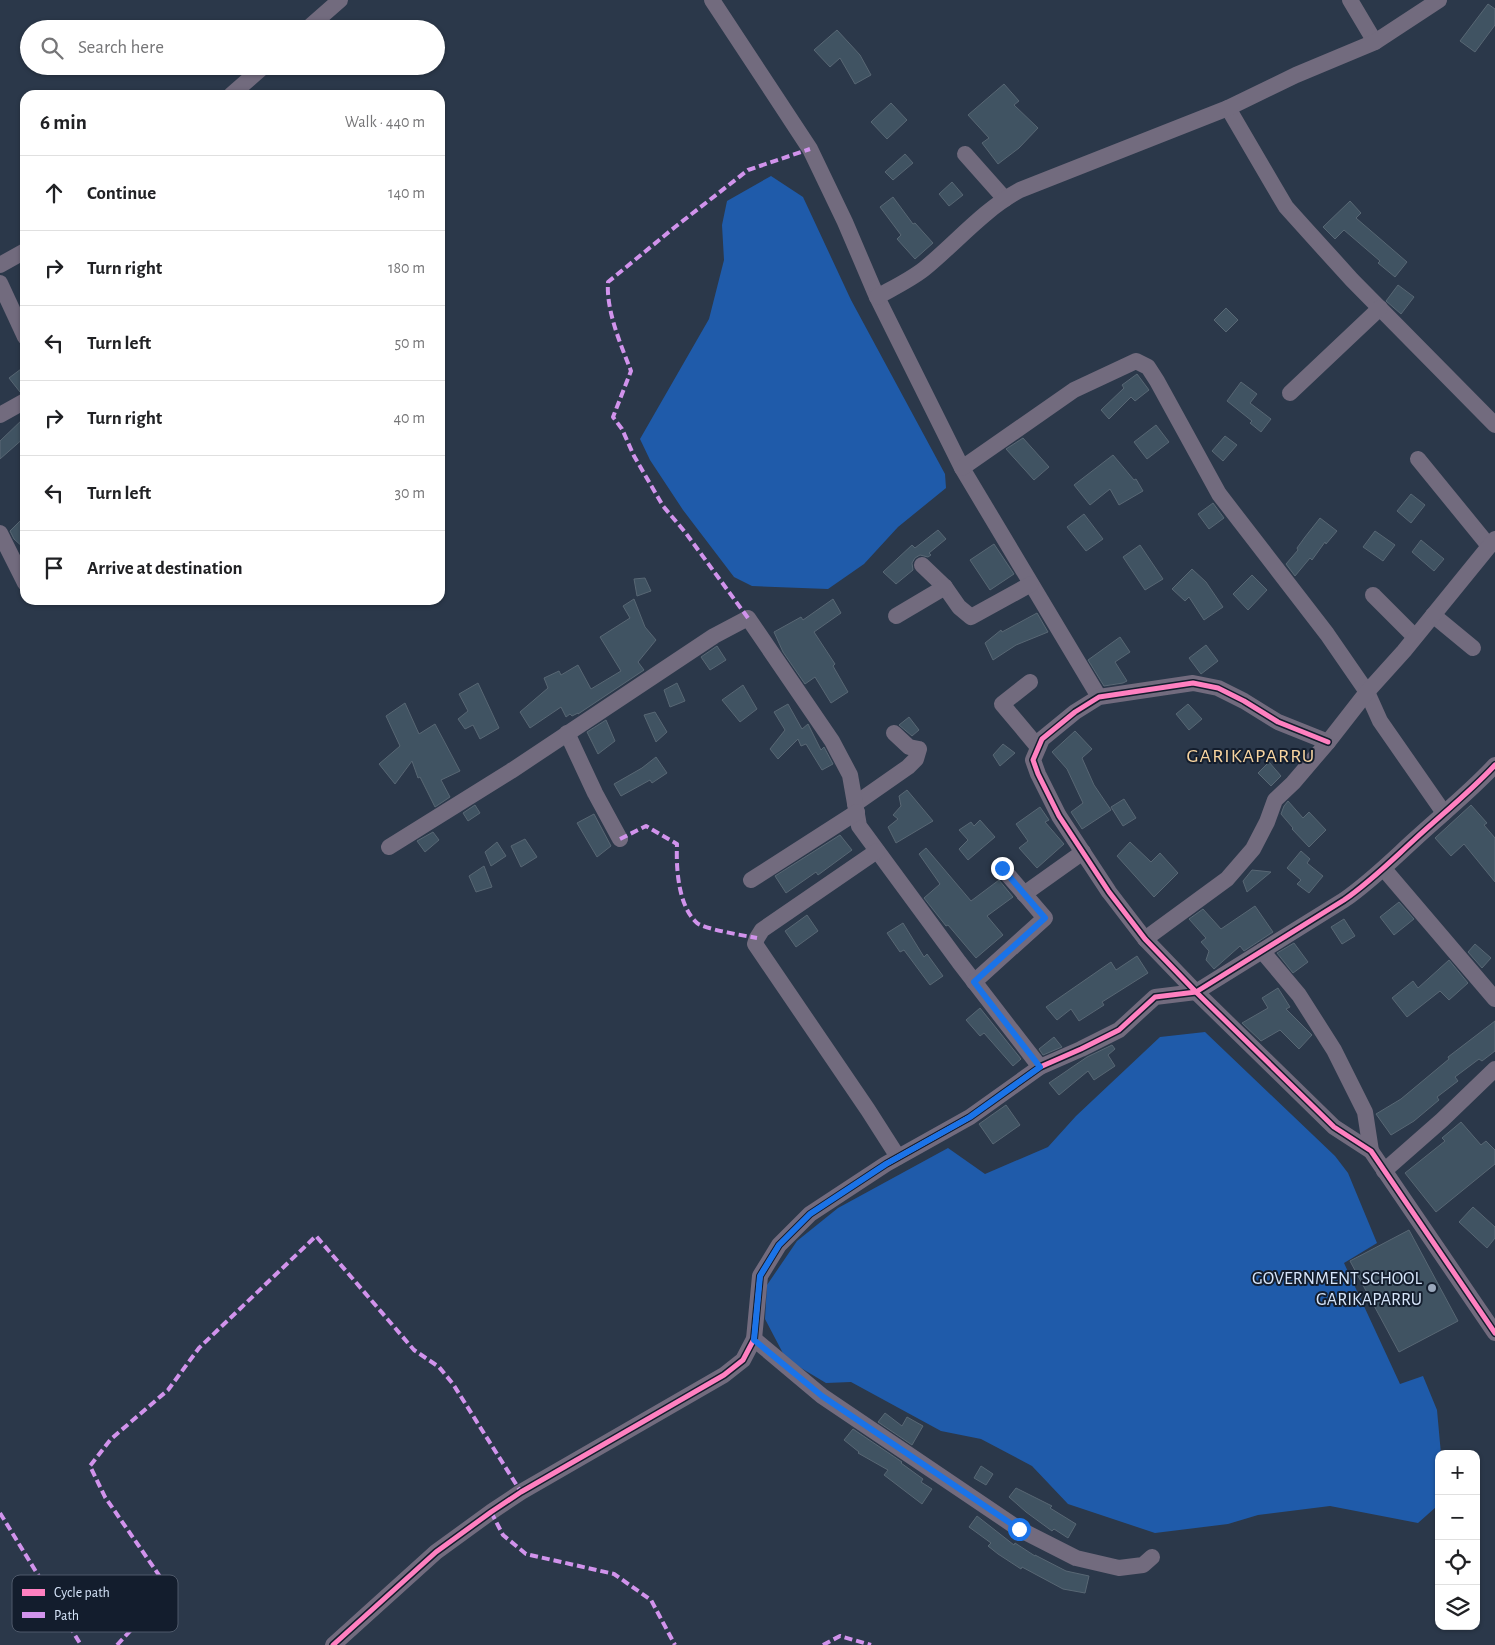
<!DOCTYPE html>
<meta charset="utf-8">
<style>
body{margin:0;font-family:"Alegreya Sans",sans-serif;background:#f2f2f2;color:#202124}
.controls{position:absolute;right:15px;bottom:15px;display:grid;overflow:hidden;border-radius:10px;box-shadow:0 1px 4px #0004}
.controls button{width:45px;height:45px;display:grid;place-items:center;padding:0;border:0;border-bottom:1px solid #e0e0e0;background:#fff;color:#202124;font:25px sans-serif}
.stop{position:absolute;width:15px;height:15px;margin:-11px;border:4px solid #1a73e8;border-radius:50%;background:#fff}
.stop.end{background:#1a73e8;border-color:#fff;box-shadow:0 1px 5px #0008}
.list{margin:0;padding:0;list-style:none}
h2{display:flex;justify-content:space-between;align-items:center;height:65px;margin:0;padding:0 20px;font-size:21px}
h2 small{font-size:16px;font-weight:400;color:#757577}
.list li{display:grid;grid-template-columns:32px 1fr auto;gap:15px;align-items:center;box-sizing:border-box;height:75px;padding:0 20px;border-top:1px solid #e0e0e0}
.list b{display:block;font-size:19px;white-space:nowrap}
.list em{font-size:16px;font-style:normal;color:#757577}
.icon{flex:none;width:28px;height:28px;fill:none;stroke:currentColor;stroke-width:2;stroke-linecap:round;stroke-linejoin:round}
.map{position:relative;flex:none;width:1495px;height:1645px;overflow:hidden}
.search{position:absolute;background:#fff;box-shadow:0 1px 4px #0004;left:20px;top:20px;width:425px;height:55px;display:flex;align-items:center;gap:12px;box-sizing:border-box;padding:0 18px;border-radius:28px;color:#757577;font-size:19px}
.panel{position:absolute;background:#fff;box-shadow:0 1px 4px #0004;left:20px;top:90px;width:425px;height:515px;border-radius:15px}
.map>svg:first-child{display:block}
.water{fill:#1f5baa}
.building{fill:#405362;stroke:#586774}
.lines{fill:none;stroke-linecap:round;stroke-linejoin:round}
.street{stroke:#726b7e;stroke-width:16}
.quiet{stroke:#d193ec;stroke-width:4;stroke-dasharray:8 4;stroke-linecap:butt}
.cycleway-casing{stroke:#131d2d;stroke-width:8}
.cycleway{stroke:#ff80c0;stroke-width:5}
.route{stroke:#1a73e8;stroke-width:6}
.poi-dot{fill:#9aa8bc;stroke:#131d2d;stroke-width:2}
.labels{text-anchor:middle;stroke-width:4;stroke-linejoin:round;paint-order:stroke}
.poi-label{font-size:18px;fill:#d6e5fa;stroke:#131d2d;text-anchor:end}
.quarter-label{font-size:20px;letter-spacing:1px;fill:#f9d5a0;stroke:#131d2d}
.key{fill:#131d2d;stroke:#4e596a;stroke-width:1}
.key-label{font-size:14px;fill:#d6e5fa}
</style>
<div class="map">
<svg width="1495" height="1645" viewBox="0 0 1495 1645">
<rect width="100%" height="100%" fill="#2b384a"/>
<g class="water">
<polygon points="771,176 803,197 851,300 945,474 946,488 898,527 864,564 828,589 752,586 734,577 683,510 650,460 640,439 709,319 724,260 722,225 727,201"/>
<polygon points="1205,1032 1335,1156 1348,1173 1377,1243 1344,1263 1400,1384 1423,1376 1437,1410 1441,1454 1439,1454 1439,1499 1436,1507 1418,1523 1330,1506 1258,1515 1228,1524 1155,1533 1068,1504 1032,1466 981,1439 941,1431 851,1382 826,1383 786,1359 765,1319 767,1285 797,1241 838,1208 948,1148 985,1174 1048,1147 1076,1116 1160,1037"/>
</g>
<g class="building">
<polygon points="1488,4 1495,9 1495,25 1475,52 1460,41"/>
<polygon points="837,30 860,55 871,75 855,84 840,58 830,67 814,50"/>
<polygon points="1004,84 1019,101 1014,105 1038,128 1019,148 998,164 982,143 989,138 968,115"/>
<polygon points="891,103 907,120 887,139 871,122"/>
<polygon points="905,154 913,163 893,180 885,172"/>
<polygon points="952,182 963,195 949,206 939,194"/>
<polygon points="893,197 913,224 915,223 933,243 915,259 897,239 901,235 880,207"/>
<polygon points="1350,201 1361,213 1356,218 1407,262 1395,277 1378,263 1380,261 1344,230 1335,239 1323,227"/>
<polygon points="1398,285 1414,297 1401,314 1386,301"/>
<polygon points="1226,308 1238,320 1226,332 1214,320"/>
<polygon points="25,366 25,391 20,392 9,378"/>
<polygon points="1137,374 1149,390 1135,401 1131,397 1109,419 1101,410 1124,388 1122,385"/>
<polygon points="1241,382 1257,394 1250,403 1271,419 1261,432 1250,423 1252,421 1227,401"/>
<polygon points="25,417 25,437 0,459 0,441"/>
<polygon points="1156,425 1169,442 1147,459 1134,442"/>
<polygon points="1225,436 1237,445 1223,461 1212,451"/>
<polygon points="1023,438 1049,467 1034,480 1006,449"/>
<polygon points="1113,455 1134,480 1136,479 1143,491 1119,505 1110,489 1090,505 1074,485"/>
<polygon points="1411,494 1425,505 1411,523 1397,511"/>
<polygon points="1213,503 1224,518 1209,529 1198,514"/>
<polygon points="1084,514 1103,539 1086,551 1067,527"/>
<polygon points="25,516 25,549 14,539 10,531"/>
<polygon points="1320,518 1337,531 1326,544 1325,542 1312,560 1310,558 1295,576 1286,564 1298,550 1297,548 1305,537"/>
<polygon points="938,530 946,539 929,553 931,555 928,557 920,555 915,558 912,563 913,570 896,584 883,572 912,545 915,548"/>
<polygon points="1375,531 1395,545 1383,561 1363,547"/>
<polygon points="1421,540 1444,559 1434,571 1412,552"/>
<polygon points="994,544 1014,574 990,590 970,560"/>
<polygon points="1140,545 1163,579 1145,590 1123,557"/>
<polygon points="1192,569 1206,582 1223,607 1204,620 1189,597 1185,601 1172,589"/>
<polygon points="1252,575 1267,590 1248,610 1233,594"/>
<polygon points="645,578 651,591 637,596 634,579"/>
<polygon points="634,599 645,627 656,640 638,662 644,670 578,714 578,713 572,716 570,714 566,717 561,707 530,728 520,712 548,688 544,678 559,671 561,675 578,665 591,689 621,671 600,637 630,618 623,606"/>
<polygon points="833,599 841,613 814,632 835,664 833,666 848,692 831,703 815,677 805,684 783,652 774,632 801,617 803,620"/>
<polygon points="1037,613 1048,632 1016,645 993,660 985,643 1001,630 1002,632"/>
<polygon points="1120,637 1130,652 1115,662 1127,681 1123,683 1104,686 1088,660"/>
<polygon points="1206,645 1218,661 1201,674 1189,658"/>
<polygon points="717,646 726,660 710,670 701,657"/>
<polygon points="478,683 499,728 480,739 473,725 465,729 458,719 468,711 459,694"/>
<polygon points="677,683 685,701 670,707 664,690"/>
<polygon points="743,685 757,709 740,722 722,700"/>
<polygon points="405,703 419,734 435,724 460,771 441,780 450,797 435,807 420,777 418,778 412,761 395,784 379,764 400,746 386,716"/>
<polygon points="788,704 802,729 808,724 821,750 824,747 833,764 822,770 806,744 801,746 798,739 778,759 770,749 785,730 774,712"/>
<polygon points="1188,704 1202,719 1189,730 1176,714"/>
<polygon points="655,712 667,732 656,742 644,715"/>
<polygon points="909,717 919,730 912,736 899,725"/>
<polygon points="606,720 615,741 598,754 587,732"/>
<polygon points="1075,731 1092,749 1082,758 1094,785 1111,810 1082,829 1071,812 1083,803 1067,769 1052,752"/>
<polygon points="1003,744 1015,753 1000,766 993,755"/>
<polygon points="656,757 667,773 652,783 650,780 621,796 614,784 642,768"/>
<polygon points="1269,762 1281,776 1271,786 1258,773"/>
<polygon points="907,790 933,821 896,843 888,827 898,819 893,815 901,806 899,796"/>
<polygon points="1124,799 1136,818 1123,826 1111,807"/>
<polygon points="1288,801 1303,818 1309,812 1326,830 1309,847 1292,829 1293,828 1281,814 1284,806"/>
<polygon points="475,805 480,813 468,821 463,813"/>
<polygon points="1471,805 1487,823 1484,825 1495,838 1495,882 1464,844 1451,856 1435,838"/>
<polygon points="1040,807 1049,820 1045,822 1064,844 1037,868 1019,848 1028,841 1016,824"/>
<polygon points="594,814 611,846 597,857 577,823"/>
<polygon points="980,820 995,837 968,860 959,849 968,840 959,830 971,822 974,826"/>
<polygon points="433,832 439,840 425,852 417,841"/>
<polygon points="840,835 852,850 818,875 816,872 786,893 775,876"/>
<polygon points="525,839 537,857 521,867 511,846"/>
<polygon points="497,842 506,856 491,866 485,852"/>
<polygon points="1130,842 1151,862 1160,853 1178,873 1154,897 1117,856"/>
<polygon points="926,848 971,901 999,880 1013,897 987,916 1003,935 976,958 948,925 946,926 924,898 940,884 919,854"/>
<polygon points="1301,851 1310,859 1307,863 1323,876 1309,893 1297,884 1301,880 1287,868"/>
<polygon points="484,866 492,887 476,892 469,876"/>
<polygon points="1252,870 1271,872 1247,892 1243,881"/>
<polygon points="1399,902 1414,919 1394,935 1380,917"/>
<polygon points="1255,906 1273,932 1244,951 1240,946 1214,969 1206,960 1209,951 1201,942 1206,938 1189,919 1203,909 1221,929"/>
<polygon points="807,915 818,931 796,947 785,931"/>
<polygon points="1344,919 1355,936 1342,944 1331,927"/>
<polygon points="903,923 924,957 927,954 943,976 930,985 904,950 900,952 887,933"/>
<polygon points="1294,943 1308,962 1293,973 1277,953"/>
<polygon points="1475,944 1491,958 1482,968 1468,952"/>
<polygon points="1137,956 1148,973 1102,1002 1104,1005 1079,1021 1071,1009 1057,1020 1046,1007 1111,962 1116,970"/>
<polygon points="1449,960 1468,983 1449,1000 1440,991 1407,1017 1392,998 1413,981 1418,988"/>
<polygon points="1278,988 1290,1007 1286,1009 1312,1035 1299,1049 1280,1030 1261,1041 1242,1023 1268,1008 1262,998"/>
<polygon points="980,1008 1021,1059 1013,1066 984,1033 980,1036 966,1020"/>
<polygon points="1495,1021 1495,1051 1482,1061 1479,1059 1455,1077 1458,1081 1437,1097 1439,1100 1414,1121 1391,1135 1376,1114 1401,1099 1449,1059 1448,1057"/>
<polygon points="1054,1037 1062,1047 1043,1055 1039,1049"/>
<polygon points="1112,1045 1115,1049 1108,1055 1115,1066 1094,1080 1088,1071 1059,1095 1049,1083 1087,1057"/>
<polygon points="1006,1105 1020,1125 993,1144 979,1124"/>
<polygon points="1461,1122 1481,1145 1486,1141 1495,1150 1495,1164 1436,1212 1405,1173 1445,1141 1442,1138"/>
<polygon points="1473,1207 1495,1227 1495,1238 1487,1248 1459,1222"/>
<polygon points="1409,1230 1458,1321 1399,1352 1350,1261"/>
<polygon points="885,1413 902,1426 907,1417 923,1426 912,1445 878,1422"/>
<polygon points="853,1429 902,1462 901,1463 923,1479 921,1482 932,1489 922,1504 884,1475 888,1470 858,1453 859,1452 844,1440"/>
<polygon points="981,1466 993,1474 986,1485 974,1478"/>
<polygon points="1016,1488 1052,1506 1050,1508 1076,1524 1068,1538 1054,1529 1052,1531 1026,1512 1009,1497"/>
<polygon points="977,1516 1014,1545 1015,1543 1035,1556 1035,1555 1066,1571 1089,1576 1085,1593 1063,1589 1022,1567 1021,1569 998,1554 988,1546 991,1543 969,1527"/>
</g>
<g class="lines">
<g class="street">
<polyline points="712,0 810,149 845,222 877,297 962,468 1099,697"/>
<polyline points="1350,0 1375,42"/>
<polyline points="307,29 340,0"/>
<polyline points="231,95 264,66"/>
<polyline points="1228,108 1273,185 1286,207 1304,227 1352,280 1495,425"/>
<polyline points="965,154 1005,199"/>
<polyline points="0,265 25,251"/>
<polyline points="0,283 25,337"/>
<path d="M877,297C893,288 910,280 924,269C956,243 983,210 1020,190L1228,108L1296,75L1375,42L1439,0"/>
<polyline points="1290,393 1380,308"/>
<polyline points="0,415 25,401"/>
<polyline points="1418,459 1489,546"/>
<polyline points="962,468 1074,390 1136,361 1148,367 1157,381 1219,494 1327,634 1367,692 1380,721 1444,813"/>
<polyline points="0,533 25,583"/>
<polyline points="922,565 945,587 959,607 971,617 1031,584"/>
<polyline points="1373,595 1415,637"/>
<polyline points="1433,615 1473,648"/>
<polyline points="896,616 945,587"/>
<polyline points="1030,682 1002,704 1038,747"/>
<polyline points="567,733 595,793 620,839"/>
<polyline points="1328,742 1278,722 1244,701 1218,688 1193,683 1099,697 1075,712 1042,739 1033,760 1038,774 1059,816 1109,892 1145,939 1196,992 1334,1127 1371,1151 1495,1333"/>
<polyline points="855,804 908,767 916,759 919,749 909,747 894,733"/>
<polyline points="389,847 511,771 714,636 748,618 832,741 850,775 859,826 959,962 1040,1067"/>
<polyline points="877,851 762,930 757,938 755,944 868,1110 898,1157"/>
<polyline points="1384,869 1495,999"/>
<polyline points="751,880 857,812"/>
<polyline points="1024,894 1083,852"/>
<polyline points="1145,939 1227,879 1253,849 1267,822 1275,800 1293,783 1328,742 1367,692 1404,651 1495,539"/>
<polyline points="1262,951 1299,995 1334,1050 1365,1112 1371,1151"/>
<polyline points="974,982 1045,918 1002,868"/>
<polyline points="1384,1171 1442,1120 1495,1069"/>
<polyline points="754,1339 822,1396 1019,1529 1076,1558 1119,1568 1143,1565 1152,1557"/>
<path d="M333,1645L436,1552L491,1512L521,1492L724,1375L743,1360L754,1339L760,1276L779,1245L810,1214L886,1164L970,1117L1040,1067L1081,1049L1119,1030L1155,997L1196,992L1344,900C1370,882 1391,861 1414,840C1441,815 1470,792 1495,765"/>
</g>
<g class="quiet">
<path d="M748,618L685,532L663,506L634,456L622,429L613,417L631,371C621,345 606,311 608,282L675,227L748,170L810,149"/>
<path d="M620,839L646,826L677,844C676,868 678,906 697,923C704,929 746,936 757,938"/>
<polyline points="491,1512 503,1535 526,1554 614,1574 651,1600 675,1645"/>
<polyline points="0,1513 81,1645"/>
<polyline points="117,1645 132,1629 172,1594 105,1497 90,1466 111,1439 168,1390 199,1348 316,1236 414,1350 439,1367 453,1384 521,1492"/>
<polyline points="823,1645 840,1636 871,1645"/>
</g>
<defs>
<g id="cycleway">
<polyline points="1328,742 1278,722 1244,701 1218,688 1193,683 1099,697 1075,712 1042,739 1033,760 1038,774 1059,816 1109,892 1145,939 1196,992 1334,1127 1371,1151 1495,1333"/>
<path d="M333,1645L436,1552L491,1512L521,1492L724,1375L743,1360L754,1339L760,1276L779,1245L810,1214L886,1164L970,1117L1040,1067L1081,1049L1119,1030L1155,997L1196,992L1344,900C1370,882 1391,861 1414,840C1441,815 1470,792 1495,765"/>
</g>
</defs>
<use href="#cycleway" class="cycleway-casing"/>
<use href="#cycleway" class="cycleway"/>
</g>
<g class="lines">
<polyline class="route" points="1002,868 1045,918 974,982 1040,1067 970,1117 886,1164 810,1214 779,1245 760,1276 754,1340 822,1396 1019,1529"/>
</g>
<circle class="poi-dot" cx="1432" cy="1288" r="5"/>
<g class="labels">
<g class="poi-label">
<text x="1422" y="1284">GOVERNMENT SCHOOL<tspan x="1422" dy="21">GARIKAPARRU</tspan></text>
</g>
<g class="quarter-label">
<text x="1251" y="762">GARIKAPARRU</text>
</g>
</g>
<rect x="12" y="1575" width="166" height="57" rx="8" class="key"/>
<rect x="22" y="1589" width="23" height="7" fill="#ff80c0"/>
<rect x="22" y="1612" width="23" height="6" fill="#d193ec"/>
<g class="key-label">
<text x="54" y="1597">Cycle path</text>
<text x="54" y="1620">Path</text>
</g>
</svg>
<div class="controls">
<button>+</button>
<button>−</button>
<button><svg class="icon" aria-label="locate" viewBox="0 0 24 24"><circle cx="12" cy="12" r="6"/><path d="M12 2v4M12 18v4M2 12h4M18 12h4"/></svg></button>
<button><svg class="icon" aria-label="layers" viewBox="0 0 24 24"><path d="M12 4l9 5-9 5-9-5zM3 14l9 5 9-5"/></svg></button>
</div>
<div class="stop" style="left:1019px;top:1529px"></div>
<div class="stop end" style="left:1002px;top:868px"></div>
<div class="search"><svg class="icon" aria-label="search" viewBox="0 0 24 24"><circle cx="10" cy="10" r="6"/><path d="M15 15l6 6"/></svg>Search here</div>
<section class="panel">
<h2>6 min<small>Walk · 440 m</small></h2>
<ul class="list">
<li><svg class="icon" aria-label="ahead" viewBox="0 0 24 24"><path d="M12 20V5M6 11l6-6 6 6"/></svg><div><b>Continue</b></div><em>140 m</em></li>
<li><svg class="icon" aria-label="right" viewBox="0 0 24 24"><path d="M7 20v-9h11M14 6l5 5-5 5"/></svg><div><b>Turn right</b></div><em>180 m</em></li>
<li><svg class="icon" aria-label="left" viewBox="0 0 24 24"><path d="M17 20v-9H6M10 6l-5 5 5 5"/></svg><div><b>Turn left</b></div><em>50 m</em></li>
<li><svg class="icon" aria-label="right" viewBox="0 0 24 24"><path d="M7 20v-9h11M14 6l5 5-5 5"/></svg><div><b>Turn right</b></div><em>40 m</em></li>
<li><svg class="icon" aria-label="left" viewBox="0 0 24 24"><path d="M17 20v-9H6M10 6l-5 5 5 5"/></svg><div><b>Turn left</b></div><em>30 m</em></li>
<li><svg class="icon" aria-label="arrive" viewBox="0 0 24 24"><path d="M6 21V4h12l-3 4 3 4H6"/></svg><div><b>Arrive at destination</b></div></li>
</ul>
</section>
</div>
